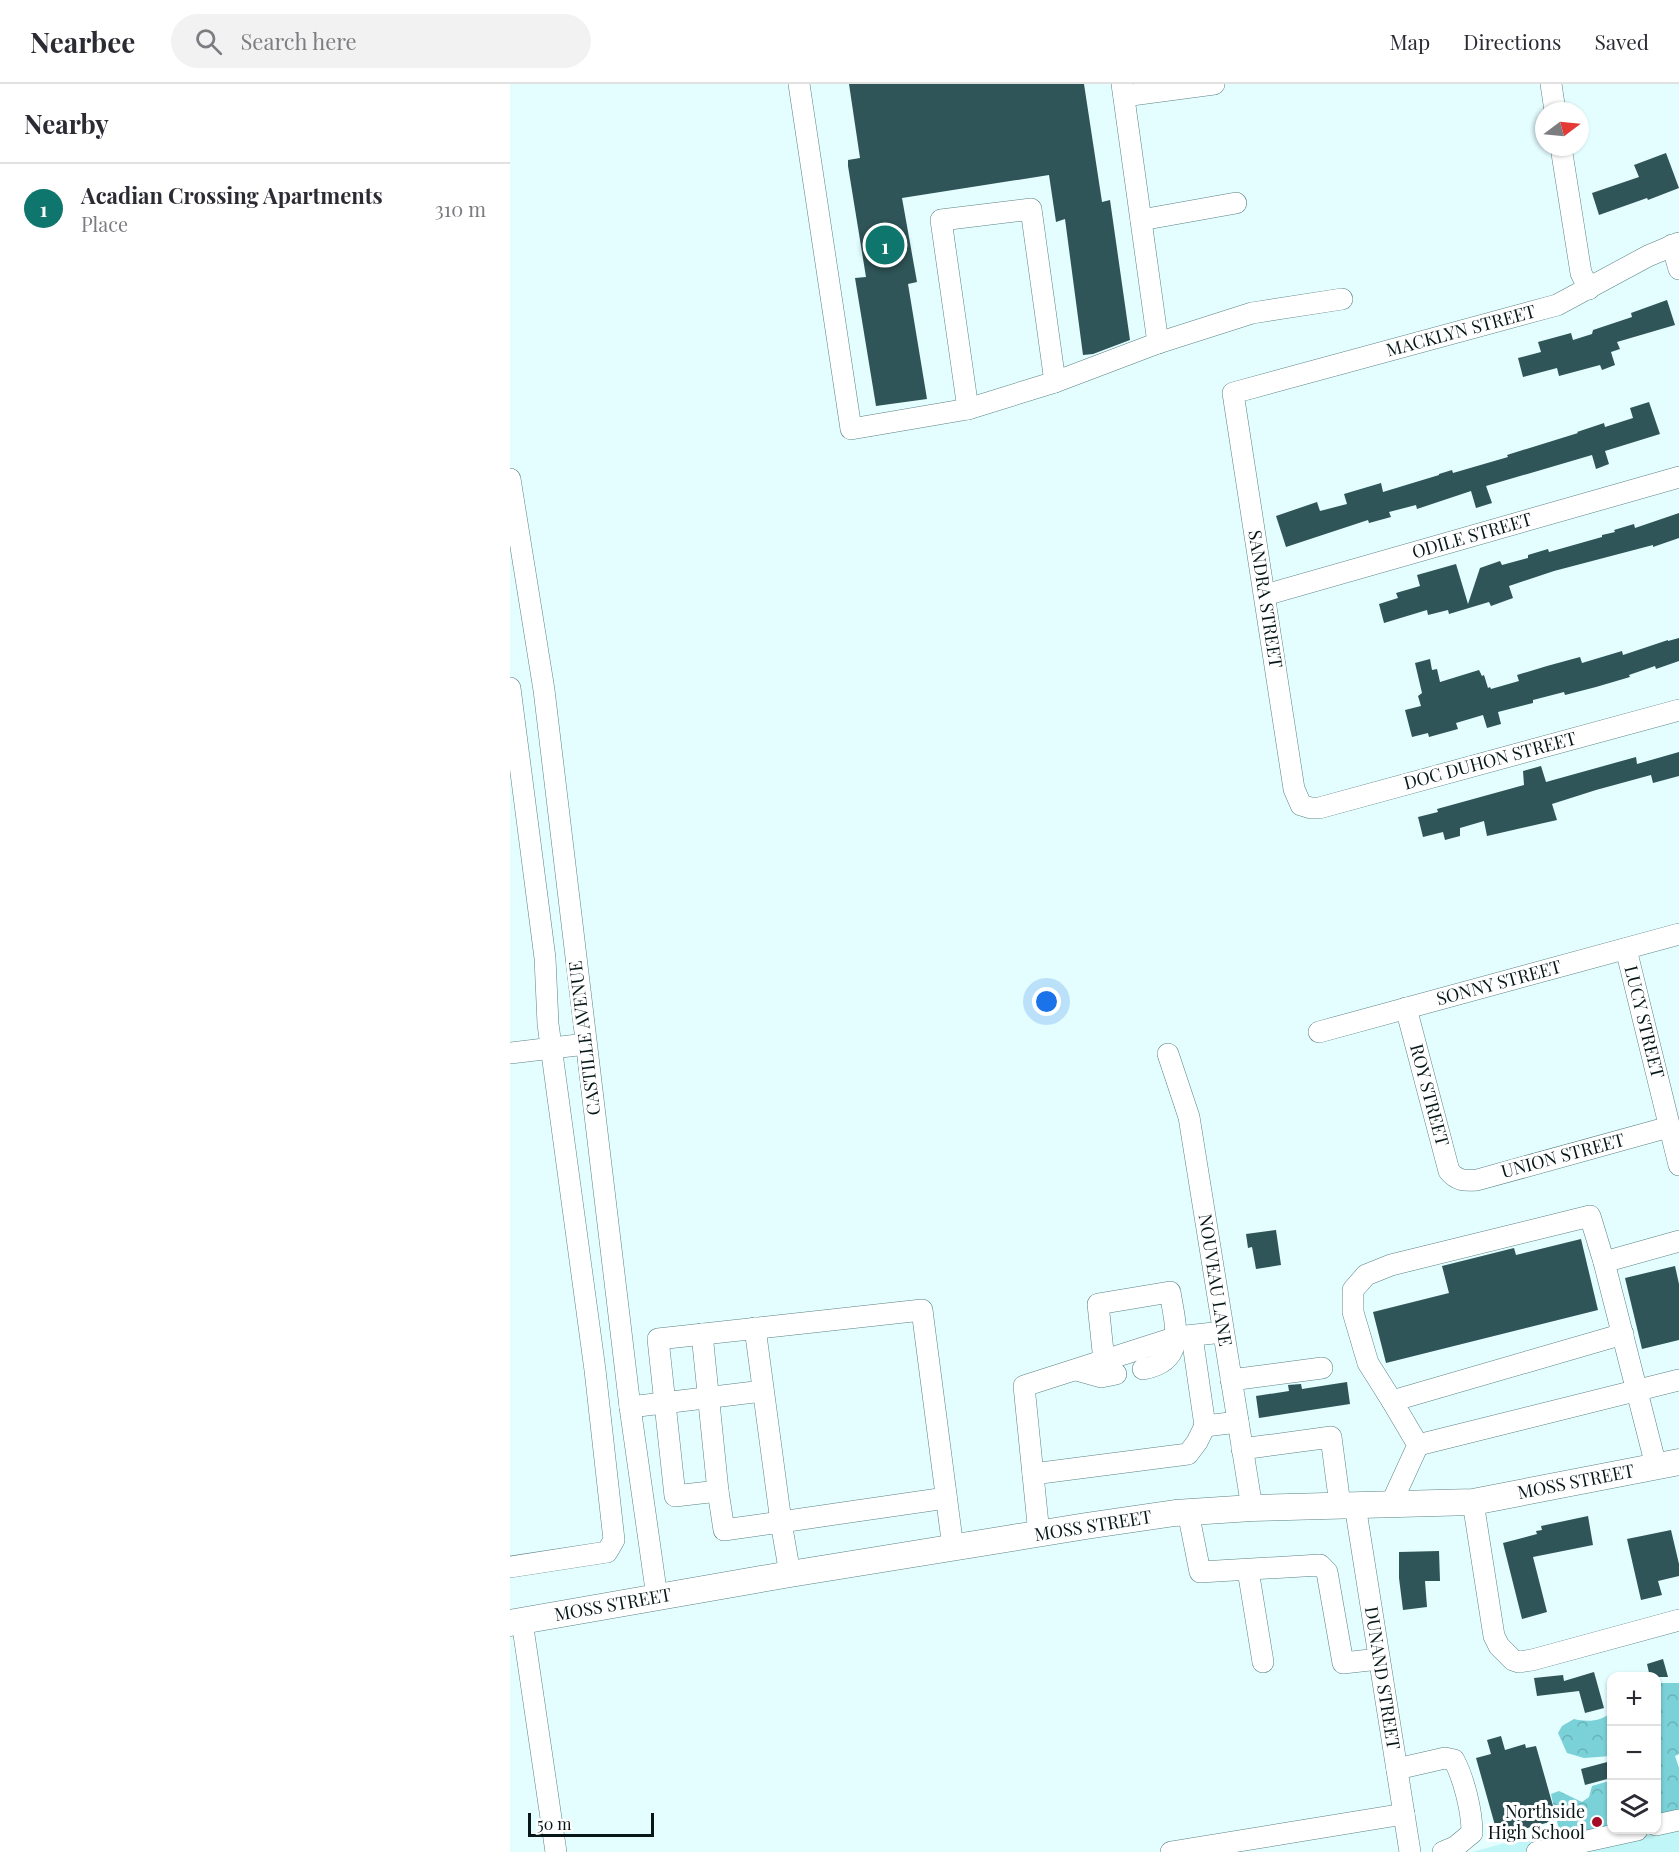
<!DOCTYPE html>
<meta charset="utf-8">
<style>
body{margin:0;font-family:"Playfair Display",serif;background:#f2f2f3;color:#2b2b33}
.controls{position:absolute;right:18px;bottom:18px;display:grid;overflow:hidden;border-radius:12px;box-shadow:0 2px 4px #0004}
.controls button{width:54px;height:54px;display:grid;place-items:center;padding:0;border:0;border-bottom:2px solid #e1e1e2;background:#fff;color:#2b2b33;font:30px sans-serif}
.compass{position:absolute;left:1025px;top:18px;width:54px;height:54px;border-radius:50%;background:#fff;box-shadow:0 2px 4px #0004;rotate:74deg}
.scale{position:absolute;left:18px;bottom:15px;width:126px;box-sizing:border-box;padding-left:6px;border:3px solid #071718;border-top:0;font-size:16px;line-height:21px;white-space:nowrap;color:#071718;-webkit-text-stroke:4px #fff;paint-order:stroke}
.you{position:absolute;left:537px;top:918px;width:21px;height:21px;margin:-15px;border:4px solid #fff;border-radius:50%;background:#1a73e8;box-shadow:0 0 0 9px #1a73e833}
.badge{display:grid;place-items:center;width:39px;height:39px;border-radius:50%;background:#0f766e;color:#fff;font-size:20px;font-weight:700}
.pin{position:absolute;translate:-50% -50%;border:3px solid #fff;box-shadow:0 2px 6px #0006}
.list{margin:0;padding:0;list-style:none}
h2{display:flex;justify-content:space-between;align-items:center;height:78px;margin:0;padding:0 24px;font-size:26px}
h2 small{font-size:20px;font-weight:400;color:#7c7c81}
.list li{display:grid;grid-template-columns:39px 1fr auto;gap:18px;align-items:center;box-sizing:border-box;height:90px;padding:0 24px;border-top:2px solid #e1e1e2}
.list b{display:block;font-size:22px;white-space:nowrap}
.list p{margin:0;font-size:20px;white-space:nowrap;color:#7c7c81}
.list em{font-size:20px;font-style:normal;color:#7c7c81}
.icon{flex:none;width:33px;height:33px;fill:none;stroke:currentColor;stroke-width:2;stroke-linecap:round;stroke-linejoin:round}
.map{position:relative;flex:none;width:1169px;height:1768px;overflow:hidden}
header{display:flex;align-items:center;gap:36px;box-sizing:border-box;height:84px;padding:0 30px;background:#fff;border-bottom:2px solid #e1e1e2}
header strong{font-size:28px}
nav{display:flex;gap:33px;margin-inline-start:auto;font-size:21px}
.search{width:420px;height:54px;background:#f2f2f3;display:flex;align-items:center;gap:15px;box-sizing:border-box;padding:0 21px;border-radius:33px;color:#7c7c81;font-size:22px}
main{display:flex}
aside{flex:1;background:#fff}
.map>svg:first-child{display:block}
.built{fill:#c1f6f9}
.forest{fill:url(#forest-crowns)}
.building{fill:#2f5558}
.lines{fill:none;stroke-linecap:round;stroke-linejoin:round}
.minor-casing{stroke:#5b8284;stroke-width:22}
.major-casing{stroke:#5b8284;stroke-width:27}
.minor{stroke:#fff;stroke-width:21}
.major{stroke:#fff;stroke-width:26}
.poi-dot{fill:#a60c27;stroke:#fff;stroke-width:2}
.labels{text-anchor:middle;stroke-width:6;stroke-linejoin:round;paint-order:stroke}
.street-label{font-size:18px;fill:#071718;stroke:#fff}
.poi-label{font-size:18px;fill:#071718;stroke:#fff;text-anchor:end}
</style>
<header>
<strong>Nearbee</strong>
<div class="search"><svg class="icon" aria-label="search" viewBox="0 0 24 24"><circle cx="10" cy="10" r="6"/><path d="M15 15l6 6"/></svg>Search here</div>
<nav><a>Map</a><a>Directions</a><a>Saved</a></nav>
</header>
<main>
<aside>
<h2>Nearby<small></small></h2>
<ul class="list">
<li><span class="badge">1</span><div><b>Acadian Crossing Apartments</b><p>Place</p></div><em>310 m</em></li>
</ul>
</aside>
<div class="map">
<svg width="1169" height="1768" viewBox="0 0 1169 1768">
<defs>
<pattern id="forest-crowns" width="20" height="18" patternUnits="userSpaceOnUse" patternTransform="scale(1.5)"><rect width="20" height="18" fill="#7ad1d7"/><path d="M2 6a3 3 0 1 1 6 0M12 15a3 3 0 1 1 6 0" fill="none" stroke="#68b3b8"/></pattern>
</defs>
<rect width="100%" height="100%" fill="#e4fdff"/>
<polygon class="built" points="1169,1712 1169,1768 962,1768 1101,1730 1102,1746 1146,1746"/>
<g class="forest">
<polygon points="1147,1599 1169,1599 1169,1670 1165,1672 1169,1684 1169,1733 1147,1737"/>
<path d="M1101,1628V1672L1074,1674L1057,1669L1048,1649L1052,1642L1064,1635C1076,1638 1092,1638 1101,1628Z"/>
<polygon points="1099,1697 1102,1700 1102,1746 1051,1755 1041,1710 1049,1707 1072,1718 1079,1713 1082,1702"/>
</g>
<g class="building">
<polygon points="339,0 574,0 592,118 600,116 620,256 583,270 573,271 555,135 546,138 539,91 392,114 407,198 398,200 417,315 366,322 345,194 356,193 338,82 338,76 350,74"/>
<polygon points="1156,69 1169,104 1138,116 1137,114 1089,131 1082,109 1129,93 1124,81"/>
<polygon points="1157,216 1165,241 1107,258 1110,265 1101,268 1105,281 1092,286 1090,281 1049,292 1047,284 1013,293 1008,274 1031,268 1028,258 1061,249 1063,256 1082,250 1083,246 1122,233 1121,229"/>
<polygon points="1139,318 1150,350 1095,367 1099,380 1086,385 1082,371 976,402 982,419 966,424 961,407 907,425 906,421 879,428 881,433 859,439 858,436 776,463 766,432 807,418 810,427 837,420 834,410 871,399 873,408 929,391 929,390 942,386 943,389 998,373 997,371 1068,349 1067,348 1094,339 1095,343 1123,334 1120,324"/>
<polygon points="1169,429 1169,454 1143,463 1143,461 1044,487 999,502 1003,514 981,522 979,518 939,530 938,526 918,531 917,526 874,539 869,520 888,514 886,509 910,502 907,491 946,480 958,520 970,484 990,477 992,481 1018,474 1018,471 1038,465 1039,468 1092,453 1092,451 1105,448 1104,446 1124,440 1125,444"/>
<polygon points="1169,554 1169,577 1146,585 1145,582 1119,591 1120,593 1086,603 1055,611 1054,608 1023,616 1023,619 988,628 991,640 977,644 973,631 946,639 948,645 919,653 918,649 902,653 895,626 911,622 908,612 912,609 905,579 920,575 922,586 927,585 930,598 969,586 972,592 974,591 978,604 980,603 981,605 1009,597 1007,591 1037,582 1070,573 1072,579 1112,567 1113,571 1158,556 1158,557"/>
<polygon points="1169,668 1169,692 1143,699 1141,691 1086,706 1042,720 1047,736 977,752 974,737 950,744 950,752 935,756 933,748 913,753 908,733 928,728 927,725 1014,701 1013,687 1031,682 1036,698 1126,673 1127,680"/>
<polygon points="766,1146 771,1181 746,1185 743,1168 742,1163 738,1164 736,1150"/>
<polygon points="1071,1155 1088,1226 876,1279 863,1228 939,1209 932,1182 1004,1164 1006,1171"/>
<polygon points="1165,1182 1169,1200 1169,1256 1132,1265 1115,1194"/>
<polygon points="837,1298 840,1320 749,1334 746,1312 779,1307 778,1301 791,1300 792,1305"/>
<polygon points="1078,1432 1083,1461 1023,1473 1037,1528 1012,1535 993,1459 1027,1450 1026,1447 1032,1446 1031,1442"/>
<polygon points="1161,1446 1169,1480 1169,1492 1148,1497 1152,1511 1131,1516 1117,1455"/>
<polygon points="929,1467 930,1497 915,1497 917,1523 893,1526 889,1494 889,1468"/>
<polygon points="1153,1575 1158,1593 1140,1593 1137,1580"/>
<polygon points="1084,1588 1094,1624 1075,1629 1069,1607 1027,1612 1024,1594 1053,1591 1054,1597"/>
<polygon points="991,1652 995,1666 1015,1660 1016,1664 1026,1662 1047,1736 988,1752 966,1674 981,1670 977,1656"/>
<polygon points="1101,1677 1101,1694 1075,1701 1071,1685"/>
</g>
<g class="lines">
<defs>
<g id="minor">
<polyline points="289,0 341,345 458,325 431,136 521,125 545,298 648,259 742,229 832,215"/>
<polyline points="612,0 648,259"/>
<polyline points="1041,0 1045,27"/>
<polyline points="614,12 704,0"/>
<polyline points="1051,63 1071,189 1079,205"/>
<polyline points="631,136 726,119"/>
<polyline points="1169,159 1138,172 1047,221 723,309 784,705 791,721 801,724 809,724 1169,626"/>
<polyline points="1162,161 1169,185"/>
<polyline points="458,325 545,298"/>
<polyline points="0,395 34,606 120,1323 147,1513"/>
<polyline points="755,511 1169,393"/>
<polyline points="0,604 35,874 38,940 85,1286 104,1456 97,1468 0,1483"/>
<polyline points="1116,865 1169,1081"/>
<path d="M896,924L939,1087C947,1097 955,1097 967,1096L1159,1043"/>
<polyline points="809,948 1169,850"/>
<polyline points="0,969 76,960"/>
<polyline points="658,970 679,1033 742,1424"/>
<polyline points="245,1244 271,1438 436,1414"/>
<polyline points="192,1250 208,1407"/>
<polyline points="682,1252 695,1342 728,1338"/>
<path d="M594,1277L588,1220L660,1208C665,1240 678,1277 633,1285"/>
<polyline points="566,1286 591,1293 606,1290"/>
<polyline points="721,1296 812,1284"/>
<polyline points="882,1317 858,1279 843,1228 843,1206 856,1191 881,1181 1080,1132 1094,1178"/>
<polyline points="120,1323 253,1307"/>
<polyline points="908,1361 1169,1296"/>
<polyline points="732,1365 821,1353 830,1421"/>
<polyline points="1146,1382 1094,1178 1169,1157"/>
<polyline points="523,1390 678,1370 687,1358 695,1342"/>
<polyline points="963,1418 984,1552 989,1562 1003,1576 1009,1578 1022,1576 1169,1536"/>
<polyline points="881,1420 908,1361 882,1317 1113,1250"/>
<polyline points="845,1421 900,1768"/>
<polyline points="678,1428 690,1488 810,1481 817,1488 833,1579 869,1575"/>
<polyline points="529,1450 514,1302 667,1253 713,1248"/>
<polyline points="738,1486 753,1578"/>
<polyline points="280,1490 271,1438 214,1446 208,1407 165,1412 148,1255 412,1226 443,1464"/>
<polyline points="12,1537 46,1768"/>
<path d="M887,1685L935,1674L944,1676C954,1695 962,1727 962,1749L945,1763L933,1768"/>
<polyline points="1146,1741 1169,1736"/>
<polyline points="661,1768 894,1730"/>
<polyline points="1027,1768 1127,1746"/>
</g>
<polyline id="major" points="0,1539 280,1490 576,1442 665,1429 742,1424 963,1418 1169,1378"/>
</defs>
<use href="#minor" class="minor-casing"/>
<use href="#major" class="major-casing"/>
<use href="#minor" class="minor"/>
<use href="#major" class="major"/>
</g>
<circle class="poi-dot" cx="1087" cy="1738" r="6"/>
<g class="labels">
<g class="street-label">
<text transform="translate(951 247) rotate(-15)" y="6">MACKLYN STREET</text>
<text transform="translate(962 452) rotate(-16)" y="6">ODILE STREET</text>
<text transform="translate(755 515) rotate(81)" y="6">SANDRA STREET</text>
<text transform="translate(980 677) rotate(-15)" y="6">DOC DUHON STREET</text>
<text transform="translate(989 899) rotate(-15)" y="6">SONNY STREET</text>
<text transform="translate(1134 938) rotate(76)" y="6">LUCY STREET</text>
<text transform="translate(75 954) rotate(-97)" y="6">CASTILLE AVENUE</text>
<text transform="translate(919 1011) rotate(75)" y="6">ROY STREET</text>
<text transform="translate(1053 1072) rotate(-15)" y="6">UNION STREET</text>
<text transform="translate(705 1196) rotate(81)" y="6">NOUVEAU LANE</text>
<text transform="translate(1066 1398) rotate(-11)" y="6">MOSS STREET</text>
<text transform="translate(583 1442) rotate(-9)" y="6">MOSS STREET</text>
<text transform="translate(103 1521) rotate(-10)" y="6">MOSS STREET</text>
<text transform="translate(872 1594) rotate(81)" y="6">DUNAND STREET</text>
</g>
<g class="poi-label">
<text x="1075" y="1734">Northside<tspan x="1075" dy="21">High School</tspan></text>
</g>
</g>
</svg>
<div class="controls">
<button>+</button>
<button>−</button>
<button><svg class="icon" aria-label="layers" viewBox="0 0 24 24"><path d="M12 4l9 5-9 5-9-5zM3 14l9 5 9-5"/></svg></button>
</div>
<svg class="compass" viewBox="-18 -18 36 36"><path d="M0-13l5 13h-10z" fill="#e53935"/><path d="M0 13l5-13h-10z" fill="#7c7c81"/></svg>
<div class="scale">50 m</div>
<div class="you"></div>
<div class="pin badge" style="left:375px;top:161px">1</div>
</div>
</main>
